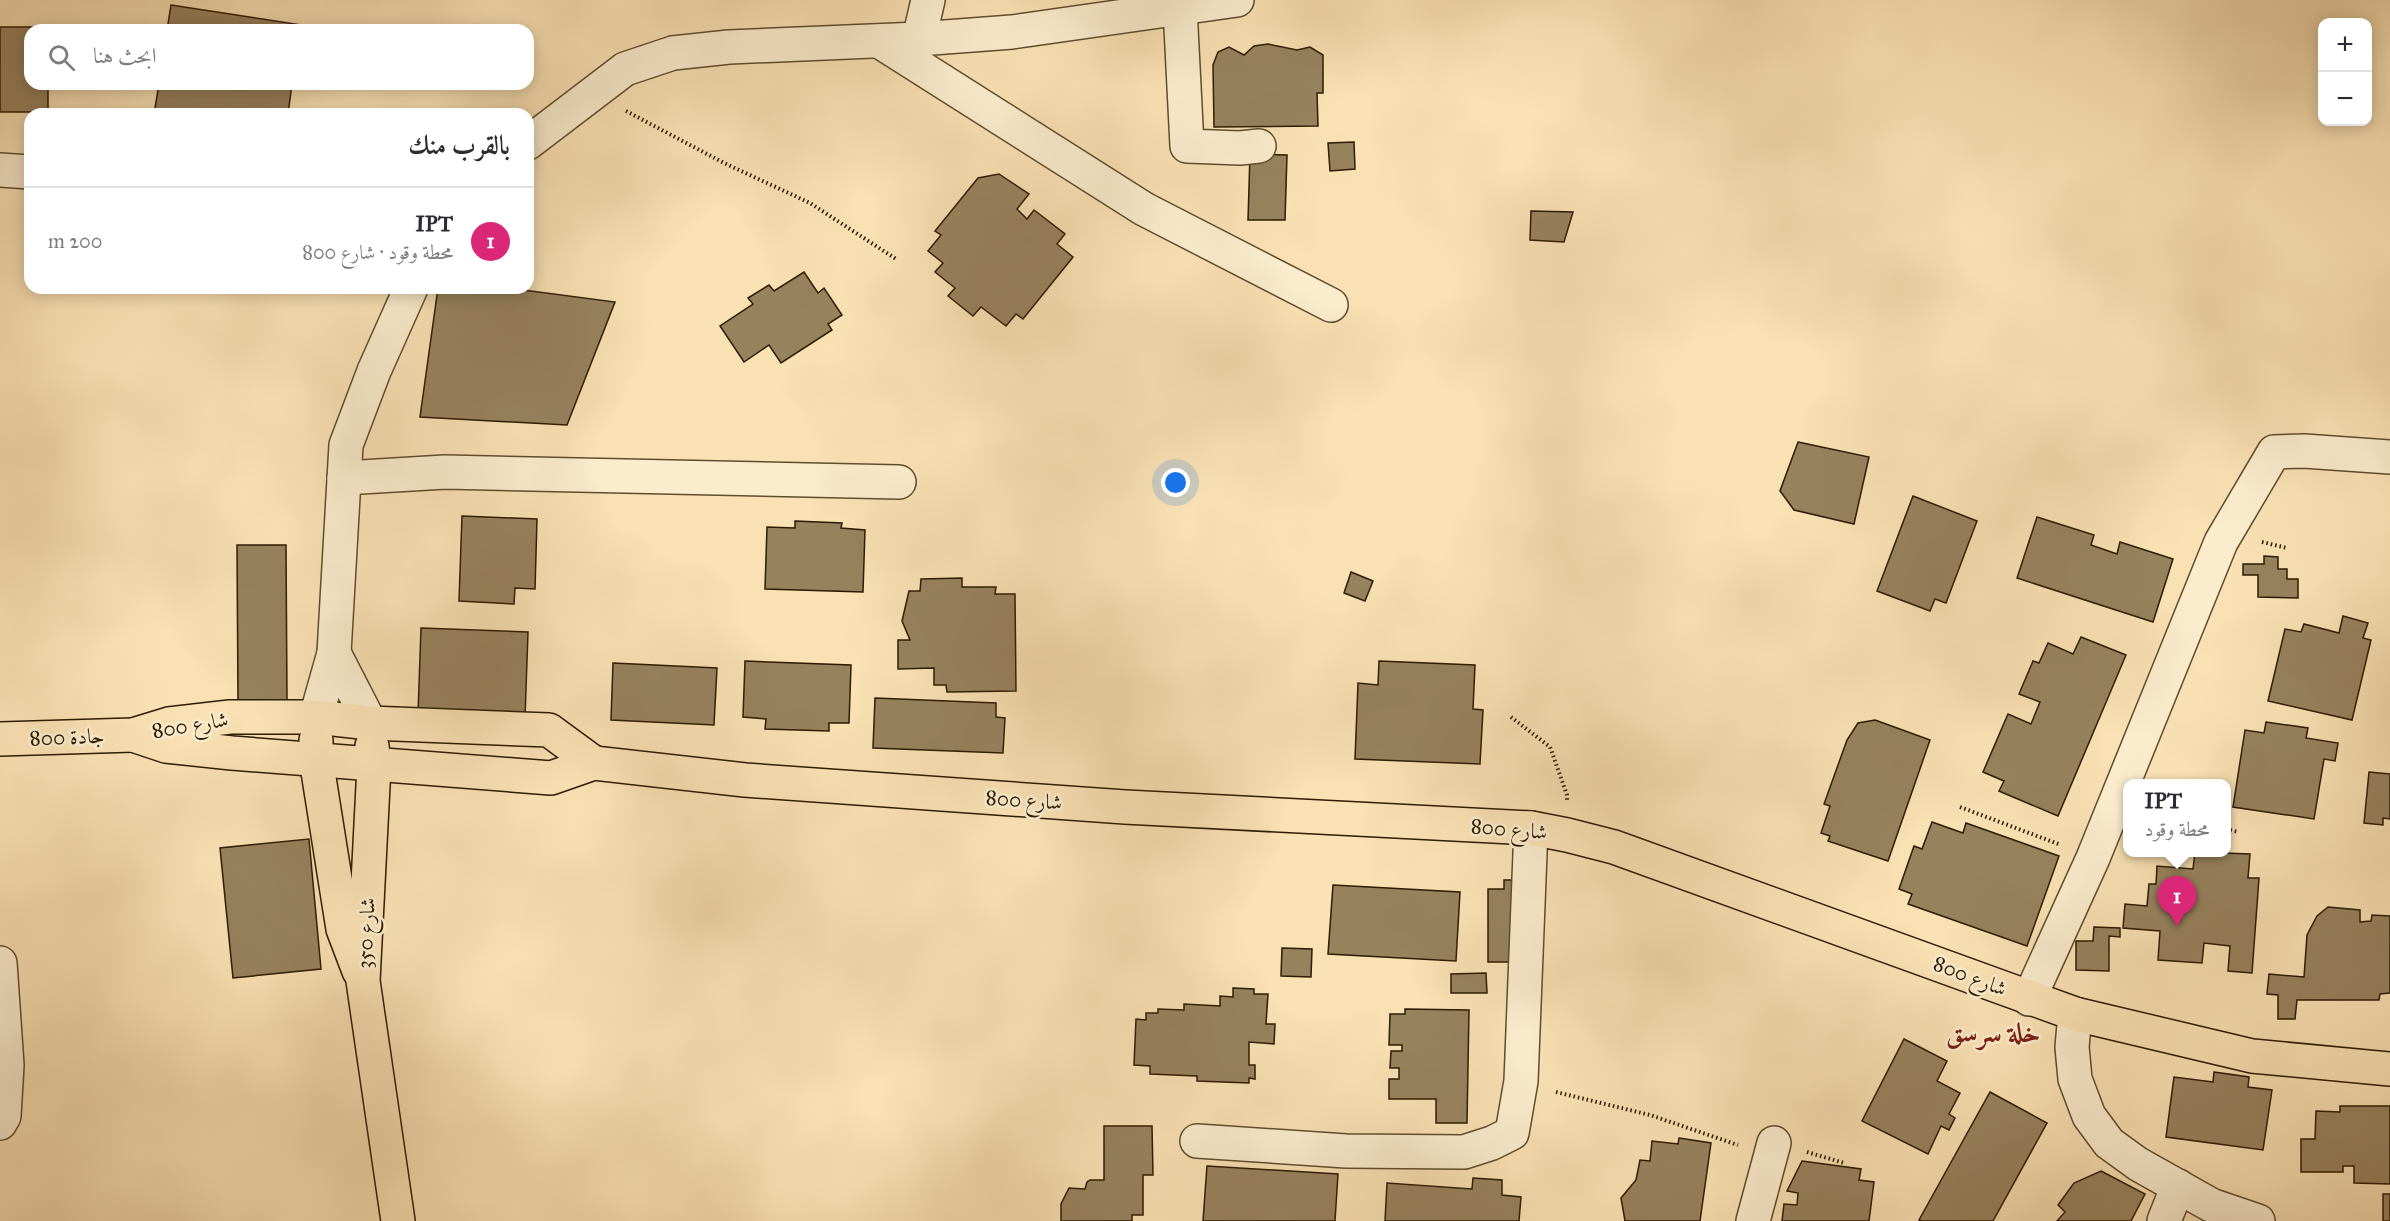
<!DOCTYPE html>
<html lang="ar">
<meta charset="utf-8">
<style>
body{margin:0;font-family:"IM FELL Great Primer",Amiri,serif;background:#f7f7f7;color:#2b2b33;direction:rtl}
.controls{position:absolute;right:18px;top:18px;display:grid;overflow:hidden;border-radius:12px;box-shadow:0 3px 15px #0003}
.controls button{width:54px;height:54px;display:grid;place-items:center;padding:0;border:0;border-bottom:2px solid #e1e1e2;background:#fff;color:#2b2b33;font:30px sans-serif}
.you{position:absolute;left:1176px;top:483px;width:21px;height:21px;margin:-15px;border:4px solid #fff;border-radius:50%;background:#1a73e8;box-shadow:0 0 0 9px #1a73e833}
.badge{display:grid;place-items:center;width:39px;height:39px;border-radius:50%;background:#db2777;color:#fff;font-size:20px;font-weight:700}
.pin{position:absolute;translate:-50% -50px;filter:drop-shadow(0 2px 3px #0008)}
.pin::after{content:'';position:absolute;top:32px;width:21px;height:18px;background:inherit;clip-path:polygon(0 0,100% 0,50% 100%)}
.popup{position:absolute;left:2123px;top:779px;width:108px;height:78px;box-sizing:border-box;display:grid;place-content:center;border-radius:12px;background:#fff;filter:drop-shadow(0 2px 4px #0005);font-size:20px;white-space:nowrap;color:#7c7c81}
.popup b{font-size:22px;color:#2b2b33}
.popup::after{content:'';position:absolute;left:50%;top:100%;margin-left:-12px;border:12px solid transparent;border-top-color:#fff}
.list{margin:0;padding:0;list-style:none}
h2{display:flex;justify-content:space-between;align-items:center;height:78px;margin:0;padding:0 24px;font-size:26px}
h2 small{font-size:20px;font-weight:400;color:#7c7c81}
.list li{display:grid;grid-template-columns:39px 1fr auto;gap:18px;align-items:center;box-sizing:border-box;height:108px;padding:0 24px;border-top:2px solid #e1e1e2}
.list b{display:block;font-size:22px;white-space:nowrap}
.list p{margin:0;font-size:20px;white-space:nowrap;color:#7c7c81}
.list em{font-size:20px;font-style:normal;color:#7c7c81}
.icon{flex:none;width:33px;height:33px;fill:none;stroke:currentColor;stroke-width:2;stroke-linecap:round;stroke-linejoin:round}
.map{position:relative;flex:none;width:2390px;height:1221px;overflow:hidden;direction:ltr}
.search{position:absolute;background:#fff;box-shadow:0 3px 15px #0003;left:24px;top:24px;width:510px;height:66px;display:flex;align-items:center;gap:15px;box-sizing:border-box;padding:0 21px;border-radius:18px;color:#7c7c81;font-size:22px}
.panel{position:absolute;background:#fff;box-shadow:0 3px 15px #0003;left:24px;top:108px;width:510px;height:186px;border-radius:18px;direction:rtl}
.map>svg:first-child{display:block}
.building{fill:#97825e;stroke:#2c1b02;stroke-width:1.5}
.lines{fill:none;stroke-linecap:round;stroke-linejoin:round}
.minor-casing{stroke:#5f4c2e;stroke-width:36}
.major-casing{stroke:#2c1b02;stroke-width:36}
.path{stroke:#2c1b02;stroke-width:4;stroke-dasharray:1.5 3;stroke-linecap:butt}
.minor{stroke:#fbecce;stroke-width:33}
.major{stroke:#f9e1b3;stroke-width:33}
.labels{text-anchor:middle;stroke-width:5;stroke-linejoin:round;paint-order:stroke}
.street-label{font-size:21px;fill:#2c1b02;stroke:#fbecce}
.district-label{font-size:27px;font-weight:bold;fill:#7a1f14;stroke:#fbecce}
</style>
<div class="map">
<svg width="2390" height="1221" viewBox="0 0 2390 1221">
<rect width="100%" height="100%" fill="#f9e1b3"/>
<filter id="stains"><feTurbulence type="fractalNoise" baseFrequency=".00333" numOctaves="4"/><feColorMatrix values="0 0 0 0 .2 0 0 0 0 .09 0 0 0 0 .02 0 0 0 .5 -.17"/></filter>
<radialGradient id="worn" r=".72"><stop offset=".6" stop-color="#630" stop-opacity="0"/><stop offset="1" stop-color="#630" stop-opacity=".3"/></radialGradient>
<g class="building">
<polygon points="171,5 302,25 301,30 167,30"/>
<polygon points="0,27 47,27 47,30 30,30 30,84 48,84 48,112 0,112"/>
<polygon points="1268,44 1297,50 1310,47 1323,55 1323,93 1317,93 1318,126 1214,127 1213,65 1218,52 1229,47 1244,55 1254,46"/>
<polygon points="159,84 292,84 288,114 154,114"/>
<polygon points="1354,142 1355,169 1330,171 1328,143"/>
<polygon points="1250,154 1287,155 1285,220 1248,220"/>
<polygon points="999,174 1029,194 1017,209 1027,219 1034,210 1065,234 1057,244 1073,257 1023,319 1016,314 1006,326 981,307 973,316 948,296 955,288 935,272 943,263 928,251 941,235 935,231 978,178"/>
<polygon points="1531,211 1573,212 1564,242 1530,240"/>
<polygon points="804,272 818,293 824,288 842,315 828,324 832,330 781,363 769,345 744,362 720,326 753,304 748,298 769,285 774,291"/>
<polygon points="438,288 508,288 615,302 567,425 420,417"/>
<polygon points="1798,442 1869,457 1854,524 1794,510 1780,491"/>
<polygon points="1913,496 1977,521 1946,603 1935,599 1930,611 1877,591"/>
<polygon points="462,516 537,519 535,589 515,588 514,604 459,601"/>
<polygon points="2037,517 2094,535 2091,545 2117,554 2120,542 2173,559 2153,622 2017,578"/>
<polygon points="795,521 842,523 841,528 865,530 863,592 765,589 767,527 795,528"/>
<polygon points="237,545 286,545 287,700 238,700"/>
<polygon points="2264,556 2278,557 2278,569 2287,569 2287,579 2298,579 2298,598 2258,597 2258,575 2243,575 2243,564 2264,564"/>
<polygon points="1351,572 1373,581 1365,601 1344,593"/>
<polygon points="962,578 962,587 996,587 995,594 1015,594 1016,691 947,692 946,685 934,685 934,668 898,669 898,640 910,640 902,621 909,591 920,591 921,579"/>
<polygon points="2343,616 2368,623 2363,638 2371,640 2352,720 2268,701 2285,629 2301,632 2304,624 2339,633"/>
<polygon points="421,628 528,632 525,718 418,714"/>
<polygon points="2081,637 2126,655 2058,816 1999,791 2004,781 1983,772 2008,714 2031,724 2040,702 2019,694 2033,661 2039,663 2048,643 2073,654"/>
<polygon points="745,661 851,665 849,723 829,723 829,731 765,729 766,719 743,717"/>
<polygon points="1379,661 1475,665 1473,709 1483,710 1480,764 1355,759 1358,683 1378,685"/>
<polygon points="613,663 717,668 714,725 611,720"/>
<polygon points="875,698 996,703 996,717 1005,718 1003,753 873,748"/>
<polygon points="1875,720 1930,740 1888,861 1828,841 1830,836 1821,833 1830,806 1824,804 1847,740 1858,723"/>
<polygon points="2266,722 2308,728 2306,738 2338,743 2335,761 2324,759 2314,819 2233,807 2245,730 2264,733"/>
<polygon points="2369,772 2390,774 2390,819 2383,818 2383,825 2364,823"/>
<polygon points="1932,822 1963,833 1966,823 2059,856 2027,946 1908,904 1912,894 1899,889 1914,846 1922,849"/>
<polygon points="309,839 321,969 233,978 220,848"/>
<polygon points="2195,852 2250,854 2248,878 2259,878 2252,973 2228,971 2230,946 2204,943 2202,963 2158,960 2160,931 2123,928 2125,904 2147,906 2149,884 2156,884 2157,866 2193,869"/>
<polygon points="1504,880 1520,880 1513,962 1488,962 1488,889 1504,889"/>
<polygon points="1333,885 1460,892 1456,961 1328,954"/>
<polygon points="2328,907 2360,910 2360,922 2371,921 2372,915 2390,916 2390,993 2380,994 2379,1000 2297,1000 2295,1019 2278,1019 2278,995 2267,994 2269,974 2304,977 2307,935 2317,916"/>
<polygon points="2094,927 2120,928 2120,937 2109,936 2109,971 2076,970 2076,941 2093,941"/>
<polygon points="1282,948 1312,949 1311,977 1281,976"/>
<polygon points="1486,973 1487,993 1451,993 1451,974"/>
<polygon points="1233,988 1254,989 1254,994 1268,994 1266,1024 1275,1024 1274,1044 1249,1042 1249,1065 1255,1065 1255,1079 1249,1078 1249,1083 1197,1081 1197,1076 1150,1074 1150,1066 1134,1065 1136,1019 1146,1020 1146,1013 1158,1013 1158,1009 1184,1010 1184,1004 1220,1006 1220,996 1233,997"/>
<polygon points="1405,1009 1469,1010 1467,1123 1436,1123 1436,1099 1389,1099 1389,1079 1399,1079 1399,1068 1390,1068 1391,1051 1402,1051 1402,1045 1389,1045 1390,1014 1405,1014"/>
<polygon points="1904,1039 1947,1061 1937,1081 1960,1093 1949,1114 1955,1118 1949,1130 1941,1126 1928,1154 1862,1121"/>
<polygon points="2214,1072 2249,1077 2248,1087 2272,1090 2263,1150 2166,1137 2174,1077 2213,1082"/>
<polygon points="1990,1092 2047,1123 1993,1221 1922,1221 1919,1220"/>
<polygon points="2340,1106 2390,1106 2390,1184 2354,1183 2354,1166 2343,1166 2343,1172 2301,1172 2301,1139 2315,1139 2316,1111 2340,1112"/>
<polygon points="1104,1126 1152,1126 1153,1175 1143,1175 1143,1215 1132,1215 1132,1221 1061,1221 1061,1204 1069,1188 1085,1189 1087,1182 1090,1180 1104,1180"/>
<polygon points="1679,1138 1711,1143 1700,1221 1625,1221 1621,1198 1636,1180 1640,1160 1650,1161 1652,1141 1678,1144"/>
<polygon points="1802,1161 1861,1169 1859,1180 1874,1182 1869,1221 1782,1221 1784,1204 1797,1205 1798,1193 1787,1191"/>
<polygon points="1207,1166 1338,1174 1335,1221 1203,1221"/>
<polygon points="2101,1171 2145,1194 2131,1221 2057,1221 2065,1212 2058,1205 2074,1183"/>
<polygon points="1473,1178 1502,1180 1502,1195 1521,1197 1519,1221 1385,1221 1387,1183 1472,1189"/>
<rect x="2383" y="1194" width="7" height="27"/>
</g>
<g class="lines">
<defs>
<g id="minor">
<polyline points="1180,8 1187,146 1240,148 1259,146"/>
<polyline points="919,39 928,0"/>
<polyline points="879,41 1144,209 1331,305"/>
<polyline points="528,143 625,69 673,53 729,47 919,39 1012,32 1237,0"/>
<polyline points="0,170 30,172"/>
<polyline points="344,478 445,472 899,482"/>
<polyline points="334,653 370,723"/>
<polyline points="316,717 334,653 346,445 374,371 411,288"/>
<polyline points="0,963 7,1065 4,1116 0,1123"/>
<polyline points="2029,999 2093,858 2221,542 2274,452 2304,451 2390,457"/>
<polyline points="2075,1014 2072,1047 2075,1079 2089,1116 2109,1143 2138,1164 2211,1205 2258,1221"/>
<polyline points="1197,1141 1346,1151 1464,1152 1492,1143 1512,1133 1521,1081 1531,828"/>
<polyline points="1753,1221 1774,1143"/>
<polyline points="2164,1221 2178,1186"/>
</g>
<g id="major">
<polyline points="133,735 166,746 232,753 551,778 594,763 745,780 1125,807 1531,828 1567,835 1614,847 2075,1014 2252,1056 2390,1069"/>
<polyline points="0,739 133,735 169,724 230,717 316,717 370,723 549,730 594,763"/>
<polyline points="316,740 316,759 343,929 359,971"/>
<polyline points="372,746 374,766 363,981 398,1221"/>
</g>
</defs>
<use href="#minor" class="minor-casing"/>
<use href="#major" class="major-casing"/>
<g class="path">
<polyline points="626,111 724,163 810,203 896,259"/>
<polyline points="2262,542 2287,548"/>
<polyline points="1511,717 1550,747 1567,795 1567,801"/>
<polyline points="1960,807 2061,845"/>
<polyline points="2226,829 2238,832"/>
<polyline points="1556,1092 1650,1115 1738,1145"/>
<polyline points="1807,1152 1844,1163"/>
</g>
<use href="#minor" class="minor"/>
<use href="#major" class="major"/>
</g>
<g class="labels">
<g class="street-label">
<text transform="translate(190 725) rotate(-9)" y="7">شارع 800</text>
<text transform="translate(67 737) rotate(-2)" y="7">جادة 800</text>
<text transform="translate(1024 800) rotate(4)" y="7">شارع 800</text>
<text transform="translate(1509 829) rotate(5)" y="7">شارع 800</text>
<text transform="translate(366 933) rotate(-87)" y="7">شارع 350</text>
<text transform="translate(1970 976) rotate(21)" y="7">شارع 800</text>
</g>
<g class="district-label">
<text x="1993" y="1042">خلة سرسق</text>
</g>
</g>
<rect width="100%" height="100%" filter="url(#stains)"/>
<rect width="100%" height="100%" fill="url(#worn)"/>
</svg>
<div class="controls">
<button>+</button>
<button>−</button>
</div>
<div class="you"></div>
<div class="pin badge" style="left:2177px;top:926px">1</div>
<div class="popup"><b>IPT</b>محطة وقود</div>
<div class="search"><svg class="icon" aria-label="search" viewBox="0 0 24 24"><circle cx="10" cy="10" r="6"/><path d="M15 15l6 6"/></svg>ابحث هنا</div>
<section class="panel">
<h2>بالقرب منك<small></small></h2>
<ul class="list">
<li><span class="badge">1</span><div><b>IPT</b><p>محطة وقود · شارع 800</p></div><em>200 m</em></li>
</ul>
</section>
</div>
